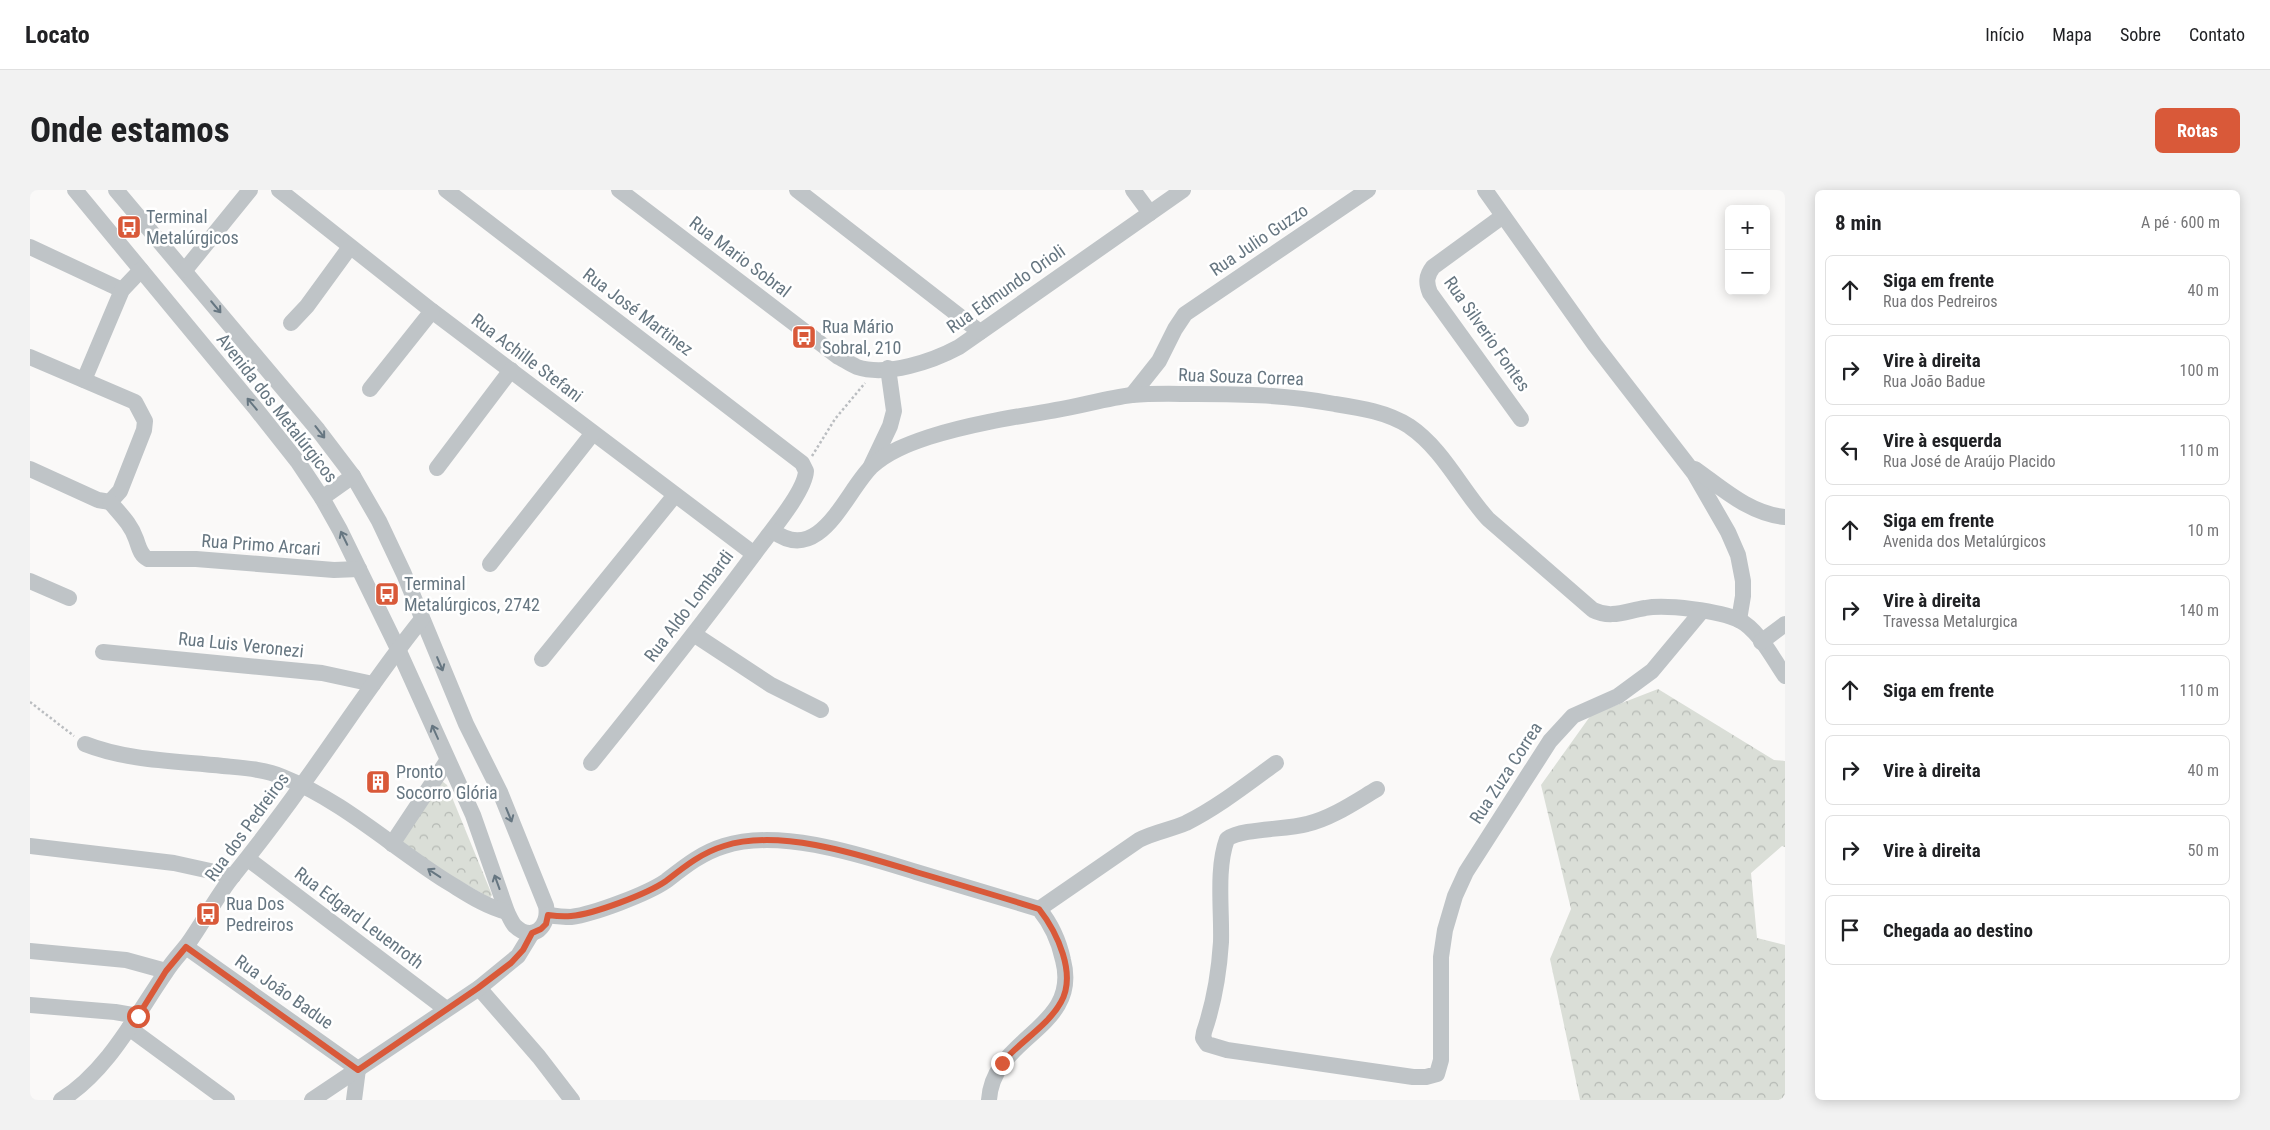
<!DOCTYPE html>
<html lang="pt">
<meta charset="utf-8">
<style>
body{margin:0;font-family:"Roboto Condensed",sans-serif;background:#f2f2f2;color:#202124}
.controls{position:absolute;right:15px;top:15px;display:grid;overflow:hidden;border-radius:8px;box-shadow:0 2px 12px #0003}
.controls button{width:45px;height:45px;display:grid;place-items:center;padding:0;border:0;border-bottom:1px solid #e0e0e0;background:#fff;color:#202124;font:25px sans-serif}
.stop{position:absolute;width:15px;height:15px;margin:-11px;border:4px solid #d95939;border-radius:50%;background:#fff}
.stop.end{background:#d95939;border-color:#fff;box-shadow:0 1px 5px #0008}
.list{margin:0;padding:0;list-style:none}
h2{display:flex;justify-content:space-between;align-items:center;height:65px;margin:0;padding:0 20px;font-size:21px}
h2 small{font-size:16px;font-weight:400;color:#757577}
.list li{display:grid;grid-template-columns:32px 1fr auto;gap:15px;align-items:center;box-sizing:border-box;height:70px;margin:0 10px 10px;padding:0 10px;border:1px solid #e0e0e0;border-radius:8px}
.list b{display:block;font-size:19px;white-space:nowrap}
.list p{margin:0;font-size:16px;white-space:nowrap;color:#757577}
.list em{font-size:16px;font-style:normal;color:#757577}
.icon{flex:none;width:28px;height:28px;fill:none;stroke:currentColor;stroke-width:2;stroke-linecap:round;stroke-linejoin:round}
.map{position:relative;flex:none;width:1755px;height:910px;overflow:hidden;border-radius:8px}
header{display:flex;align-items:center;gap:30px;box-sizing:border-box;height:70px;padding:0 25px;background:#fff;border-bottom:1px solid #e0e0e0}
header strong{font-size:24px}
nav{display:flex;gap:28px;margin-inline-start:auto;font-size:18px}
.intro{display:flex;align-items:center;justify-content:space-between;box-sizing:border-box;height:120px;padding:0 30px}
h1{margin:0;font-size:35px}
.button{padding:12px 22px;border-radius:8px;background:#d95939;color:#fff;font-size:18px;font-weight:700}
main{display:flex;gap:30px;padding:0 30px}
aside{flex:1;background:#fff;border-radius:8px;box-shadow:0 2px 12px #0003}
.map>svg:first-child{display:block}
.forest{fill:url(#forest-crowns)}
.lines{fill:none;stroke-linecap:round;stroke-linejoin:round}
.path{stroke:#babdc0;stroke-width:2.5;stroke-dasharray:2.5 2.5;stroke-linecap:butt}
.minor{stroke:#bfc4c7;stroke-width:16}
.oneway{stroke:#667681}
.route{stroke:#d95939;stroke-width:6}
.labels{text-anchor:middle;stroke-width:5;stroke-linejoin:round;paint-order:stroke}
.poi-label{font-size:18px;fill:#667681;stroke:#fff;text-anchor:start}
.street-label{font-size:18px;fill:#667681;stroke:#fff}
</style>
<header>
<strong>Locato</strong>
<nav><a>Início</a><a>Mapa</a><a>Sobre</a><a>Contato</a></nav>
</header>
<div class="intro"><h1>Onde estamos</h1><a class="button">Rotas</a></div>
<main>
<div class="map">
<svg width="1755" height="910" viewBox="0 0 1755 910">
<defs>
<pattern id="forest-crowns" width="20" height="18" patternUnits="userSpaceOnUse" patternTransform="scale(1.25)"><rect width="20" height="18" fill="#daded7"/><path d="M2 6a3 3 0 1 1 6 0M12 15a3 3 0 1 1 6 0" fill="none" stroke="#b5b9b4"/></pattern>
</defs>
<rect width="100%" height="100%" fill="#faf9f8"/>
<g class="forest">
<polygon points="1628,499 1744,570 1755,571 1755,657 1752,656 1721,683 1727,748 1755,755 1755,910 1550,910 1520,769 1541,719 1511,595 1561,525"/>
<polygon points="412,591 417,595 462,705 460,708 366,654"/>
</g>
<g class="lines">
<g class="path">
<polyline points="782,266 805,229 835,193"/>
<polyline points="0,512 44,546"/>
</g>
<g class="minor">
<path d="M45,0L226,219L268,272L292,308L310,340L368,459L443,625L477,722C479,726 482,733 485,736C503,753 520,736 516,716L470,602L436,534L374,384L349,331L323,286L288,240L86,0"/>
<polyline points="249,0 402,121 724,364"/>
<path d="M416,0L772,273L776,281C775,303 735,348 722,367C670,437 616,505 561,573"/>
<path d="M589,0L807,166C813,169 820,174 827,177C857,187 903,171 929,157L1153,0"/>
<polyline points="767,0 950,142"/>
<polyline points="1103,0 1120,23"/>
<polyline points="1455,0 1565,155 1664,283 1698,342 1708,365 1713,391 1713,406 1709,430"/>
<path d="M1473,26L1403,77C1396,86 1396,93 1400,103L1491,229"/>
<polyline points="0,57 92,100"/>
<polyline points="155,80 220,0"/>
<polyline points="261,133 277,116 320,57"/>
<polyline points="0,167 105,212 115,231 114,240 90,301 80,312 68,310 0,279"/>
<polyline points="54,190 92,100 111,80"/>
<polyline points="340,199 402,121"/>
<polyline points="1102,205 1129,171 1145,139 1155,124 1338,0"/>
<polyline points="841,276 860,236 864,221 858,178"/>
<polyline points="407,278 481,180"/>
<path d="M1665,279C1693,299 1720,324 1755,327"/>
<polyline points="292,308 323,286"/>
<path d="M80,312C90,324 101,334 106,349C109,357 110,365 118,369H166L304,380L329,379"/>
<path d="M743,341C790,376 815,303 841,277C857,262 878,254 899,247C940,234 984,227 1026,220C1051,216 1077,208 1102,205C1124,203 1146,204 1167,204C1216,204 1257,205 1305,214C1331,218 1357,222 1379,236C1413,259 1431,299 1458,329L1563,420C1581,429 1596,421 1615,418C1636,414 1690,421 1709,430C1729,440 1743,469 1755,486"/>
<polyline points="460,374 563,243"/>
<polyline points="0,391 39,408"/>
<polyline points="665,445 741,495 791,520"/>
<polyline points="1731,452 1755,434"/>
<polyline points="73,462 292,483 343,494"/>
<polyline points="512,469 645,305"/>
<path d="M55,554C98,571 148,571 193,576C214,578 234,579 253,587C313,611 362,657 416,691C436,703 454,716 477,722"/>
<path d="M1347,599C1325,612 1302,628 1277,634C1256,640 1213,638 1197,649C1186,679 1192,720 1191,752C1189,783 1184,813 1174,842L1173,848L1177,854L1197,860L1383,887H1396L1407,884L1411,870V767L1415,740L1425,706L1436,682L1520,551L1543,526L1588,506L1622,481L1672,421"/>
<polyline points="362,654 417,571"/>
<polyline points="0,656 144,673 203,686"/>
<polyline points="218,669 416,819"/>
<path d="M1009,719L1109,650C1124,642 1140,640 1156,633C1188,617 1217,594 1246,573"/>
<path d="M518,725C525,726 533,727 541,727C564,724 617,704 636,691C654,677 671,663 694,656C750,638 831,665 886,682C927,694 968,707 1009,719C1022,735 1029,751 1033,770C1051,839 963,846 959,910"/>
<polyline points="156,757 328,879 324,910"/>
<polyline points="0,761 96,770 136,781"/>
<polyline points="449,798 509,867 542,910"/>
<polyline points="0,815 85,822 108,826"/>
<polyline points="99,838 197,910"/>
<path d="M31,910C78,881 106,825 136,782C142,772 150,764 157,755C173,733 186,707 203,686C227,656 250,626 272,595C312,540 349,482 392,429"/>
<polyline points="282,910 449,798 488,766 502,743"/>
</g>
</g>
<defs><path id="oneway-shaft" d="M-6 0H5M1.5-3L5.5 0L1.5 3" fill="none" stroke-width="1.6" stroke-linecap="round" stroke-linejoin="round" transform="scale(1.25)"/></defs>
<g class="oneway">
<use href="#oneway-shaft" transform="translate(186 117) rotate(50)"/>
<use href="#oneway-shaft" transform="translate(222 214) rotate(-130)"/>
<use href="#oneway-shaft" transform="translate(290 242) rotate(52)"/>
<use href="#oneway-shaft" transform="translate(314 348) rotate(-116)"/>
<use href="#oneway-shaft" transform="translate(410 474) rotate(67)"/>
<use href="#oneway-shaft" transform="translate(405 542) rotate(-114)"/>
<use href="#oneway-shaft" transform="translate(479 625) rotate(68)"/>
<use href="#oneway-shaft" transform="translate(404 683) rotate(-147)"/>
<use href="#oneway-shaft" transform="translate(467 692) rotate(-110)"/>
</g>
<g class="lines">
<path class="route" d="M108,826L136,781L156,757L328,880L448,798L481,773L493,760L502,743L511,739L516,734L518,725C525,726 533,727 541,726C564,724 617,704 636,691C654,677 671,663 694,656C750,638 831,665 886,682C927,694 968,706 1009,719C1027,742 1047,784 1031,812C1018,836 989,852 972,873"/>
</g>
<defs>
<symbol id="bus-square" viewBox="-11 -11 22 22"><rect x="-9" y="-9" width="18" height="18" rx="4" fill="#d95939" stroke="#fff"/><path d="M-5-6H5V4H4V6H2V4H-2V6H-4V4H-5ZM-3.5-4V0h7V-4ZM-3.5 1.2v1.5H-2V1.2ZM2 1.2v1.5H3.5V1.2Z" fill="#fff"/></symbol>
<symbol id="building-square" viewBox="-11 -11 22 22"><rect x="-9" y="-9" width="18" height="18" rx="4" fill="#d95939" stroke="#fff"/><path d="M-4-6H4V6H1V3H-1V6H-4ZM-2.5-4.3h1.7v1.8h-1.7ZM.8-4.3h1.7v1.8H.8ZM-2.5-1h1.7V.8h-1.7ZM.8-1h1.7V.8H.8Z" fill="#fff"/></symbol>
</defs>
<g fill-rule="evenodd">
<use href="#bus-square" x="85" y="23" width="28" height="28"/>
<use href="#bus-square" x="760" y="133" width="28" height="28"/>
<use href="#bus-square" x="343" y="390" width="28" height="28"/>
<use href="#building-square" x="334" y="578" width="28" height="28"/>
<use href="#bus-square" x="164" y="710" width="28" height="28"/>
</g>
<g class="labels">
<g class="poi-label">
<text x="116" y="33">Terminal<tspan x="116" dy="21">Metalúrgicos</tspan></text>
<text x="792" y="143">Rua Mário<tspan x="792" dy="21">Sobral, 210</tspan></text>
<text x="374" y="400">Terminal<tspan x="374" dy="21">Metalúrgicos, 2742</tspan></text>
<text x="366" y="588">Pronto<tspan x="366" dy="21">Socorro Glória</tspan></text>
<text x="196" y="720">Rua Dos<tspan x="196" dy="21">Pedreiros</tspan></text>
</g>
<g class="street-label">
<text transform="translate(1229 50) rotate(-34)" y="6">Rua Julio Guzzo</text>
<text transform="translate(710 67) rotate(37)" y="6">Rua Mario Sobral</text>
<text transform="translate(976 99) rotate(-35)" y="6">Rua Edmundo Orioli</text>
<text transform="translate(608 122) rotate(37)" y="6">Rua José Martinez</text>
<text transform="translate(1457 144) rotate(55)" y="6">Rua Silverio Fontes</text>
<text transform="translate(497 168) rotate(37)" y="6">Rua Achille Stefani</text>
<text transform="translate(1211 187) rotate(2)" y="6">Rua Souza Correa</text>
<text transform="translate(247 218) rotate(52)" y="6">Avenida dos Metalúrgicos</text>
<text transform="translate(231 355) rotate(4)" y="6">Rua Primo Arcari</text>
<text transform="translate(659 416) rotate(-53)" y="6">Rua Aldo Lombardi</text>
<text transform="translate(211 455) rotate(6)" y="6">Rua Luis Veronezi</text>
<text transform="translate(1476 583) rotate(-57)" y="6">Rua Zuza Correa</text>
<text transform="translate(217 637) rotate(-54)" y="6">Rua dos Pedreiros</text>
<text transform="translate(329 728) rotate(37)" y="6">Rua Edgard Leuenroth</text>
<text transform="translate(254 802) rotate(35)" y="6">Rua João Badue</text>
</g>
</g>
</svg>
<div class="controls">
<button>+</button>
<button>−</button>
</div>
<div class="stop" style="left:108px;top:826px"></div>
<div class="stop end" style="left:972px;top:873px"></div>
</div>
<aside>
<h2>8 min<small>A pé · 600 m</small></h2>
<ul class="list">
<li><svg class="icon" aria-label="ahead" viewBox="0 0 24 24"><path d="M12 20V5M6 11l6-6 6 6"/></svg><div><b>Siga em frente</b><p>Rua dos Pedreiros</p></div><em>40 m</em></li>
<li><svg class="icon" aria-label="right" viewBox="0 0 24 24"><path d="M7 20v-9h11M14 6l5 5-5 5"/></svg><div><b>Vire à direita</b><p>Rua João Badue</p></div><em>100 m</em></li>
<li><svg class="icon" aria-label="left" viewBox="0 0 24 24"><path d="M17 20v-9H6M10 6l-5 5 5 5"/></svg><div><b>Vire à esquerda</b><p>Rua José de Araújo Placido</p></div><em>110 m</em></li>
<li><svg class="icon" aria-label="ahead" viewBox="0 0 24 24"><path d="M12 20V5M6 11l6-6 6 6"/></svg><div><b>Siga em frente</b><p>Avenida dos Metalúrgicos</p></div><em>10 m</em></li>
<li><svg class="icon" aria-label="right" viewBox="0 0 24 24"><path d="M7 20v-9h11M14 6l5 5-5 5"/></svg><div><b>Vire à direita</b><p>Travessa Metalurgica</p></div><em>140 m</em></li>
<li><svg class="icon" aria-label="ahead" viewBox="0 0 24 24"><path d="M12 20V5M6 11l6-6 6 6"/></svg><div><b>Siga em frente</b></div><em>110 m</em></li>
<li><svg class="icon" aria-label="right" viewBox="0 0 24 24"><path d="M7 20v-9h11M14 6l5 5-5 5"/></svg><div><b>Vire à direita</b></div><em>40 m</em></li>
<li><svg class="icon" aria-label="right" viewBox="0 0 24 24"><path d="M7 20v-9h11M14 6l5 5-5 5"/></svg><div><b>Vire à direita</b></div><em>50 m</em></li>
<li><svg class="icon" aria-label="arrive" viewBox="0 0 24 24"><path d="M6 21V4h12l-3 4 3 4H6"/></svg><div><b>Chegada ao destino</b></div></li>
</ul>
</aside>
</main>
